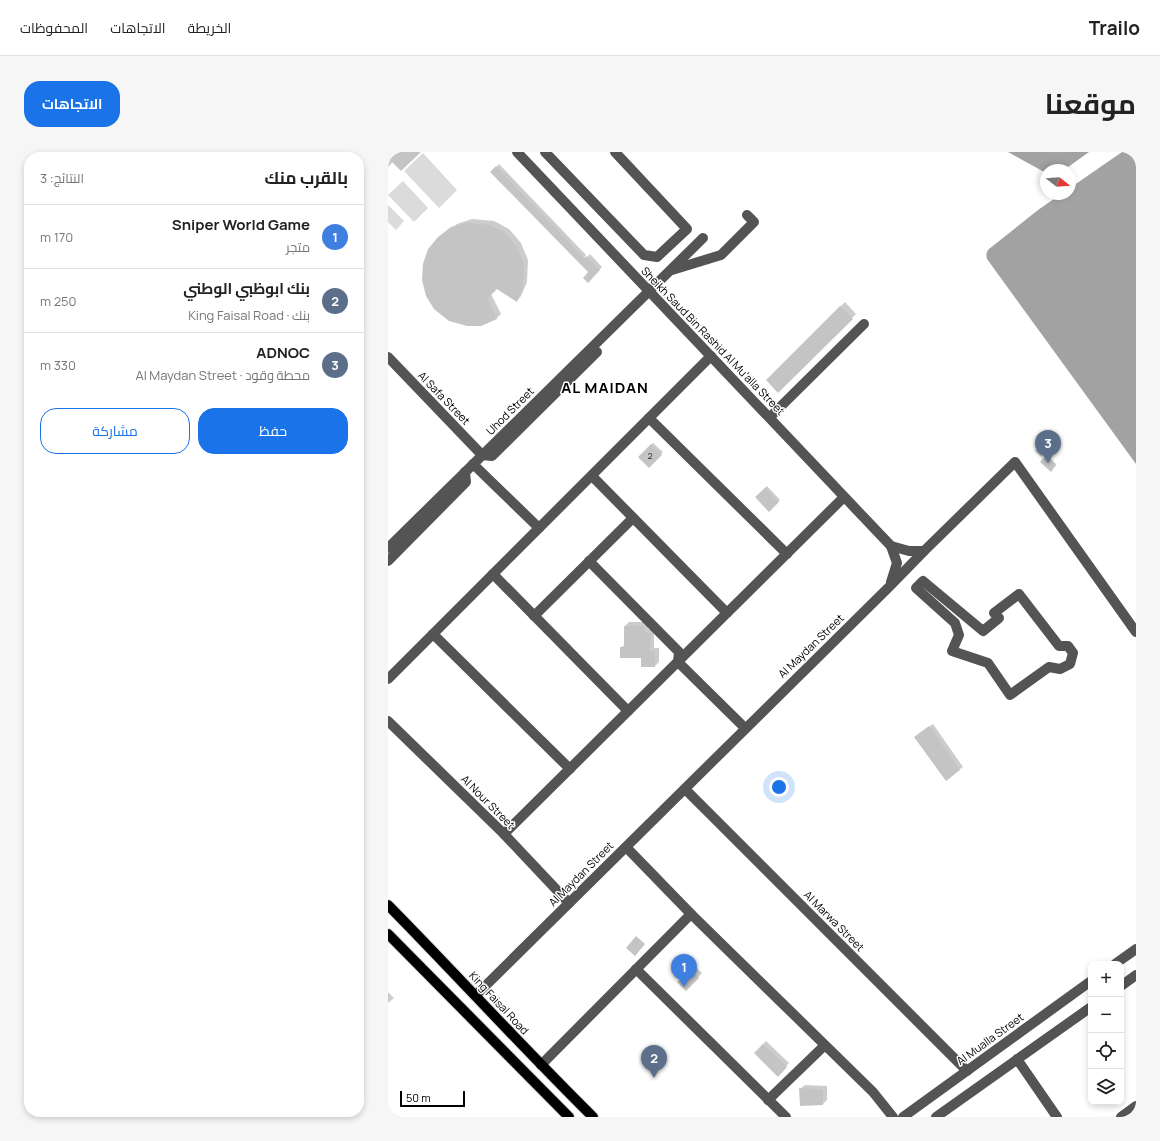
<!DOCTYPE html>
<html lang="ar">
<meta charset="utf-8">
<style>
body{margin:0;font-family:Manrope,Cairo,sans-serif;background:#f6f6f6;color:#222;direction:rtl}
.controls{position:absolute;right:12px;bottom:12px;display:grid;overflow:hidden;border-radius:8px;box-shadow:0 2px 6px #0003}
.controls button{width:36px;height:36px;display:grid;place-items:center;padding:0;border:0;border-bottom:1px solid #e0e0e0;background:#fff;color:#222;font:20px sans-serif}
.compass{position:absolute;left:652px;top:12px;width:36px;height:36px;border-radius:50%;background:#fff;box-shadow:0 2px 6px #0003;rotate:107deg}
.scale{position:absolute;left:12px;bottom:10px;width:65px;box-sizing:border-box;padding-left:4px;border:2px solid #000;border-top:0;font-size:11px;line-height:14px;white-space:nowrap;color:#000;-webkit-text-stroke:3px #fff;paint-order:stroke}
.you{position:absolute;left:391px;top:635px;width:14px;height:14px;margin:-10px;border:3px solid #fff;border-radius:50%;background:#1a73e8;box-shadow:0 0 0 6px #1a73e833}
.badge{display:grid;place-items:center;width:26px;height:26px;border-radius:50%;background:#1a73e8;color:#fff;font-size:13px;font-weight:700}
.pin{position:absolute;translate:-50% -33px;filter:drop-shadow(0 1px 2px #0008)}
.pin::after{content:'';position:absolute;top:21px;width:14px;height:12px;background:inherit;clip-path:polygon(0 0,100% 0,50% 100%)}
.list{margin:0;padding:0;list-style:none}
h2{display:flex;justify-content:space-between;align-items:center;height:52px;margin:0;padding:0 16px;font-size:17px}
h2 small{font-size:13px;font-weight:400;color:#767676}
.list li{display:grid;grid-template-columns:26px 1fr auto;gap:12px;align-items:center;box-sizing:border-box;height:64px;padding:0 16px;border-top:1px solid #e0e0e0}
.list b{display:block;font-size:15px;white-space:nowrap}
.list p{margin:0;font-size:13px;white-space:nowrap;color:#767676}
.list em{font-size:13px;font-style:normal;color:#767676}
.actions{display:flex;gap:8px;padding:12px 16px}
.actions a{flex:1;padding:9px 0;border:1px solid #1a73e8;border-radius:16px;text-align:center;font-size:14px;color:#1a73e8}
.actions .main{background:#1a73e8;color:#fff}
.icon{flex:none;width:22px;height:22px;fill:none;stroke:currentColor;stroke-width:2;stroke-linecap:round;stroke-linejoin:round}
.map{position:relative;flex:none;width:748px;height:965px;overflow:hidden;direction:ltr;border-radius:16px}
header{display:flex;align-items:center;gap:24px;box-sizing:border-box;height:56px;padding:0 20px;background:#fff;border-bottom:1px solid #e0e0e0}
header strong{font-size:19px}
nav{display:flex;gap:22px;margin-inline-start:auto;font-size:14px}
.intro{display:flex;align-items:center;justify-content:space-between;box-sizing:border-box;height:96px;padding:0 24px}
h1{margin:0;font-size:28px}
.button{padding:10px 18px;border-radius:16px;background:#1a73e8;color:#fff;font-size:14px;font-weight:700}
main{display:flex;gap:24px;padding:0 24px}
aside{flex:1;background:#fff;border-radius:16px;box-shadow:0 2px 6px #0003}
.map>svg:first-child{display:block}
.grass{fill:#dbdbdb}
.water{fill:#a2a2a2}
.shadow{fill:#0003}
.building{fill:#c4c4c4}
.lines{fill:none;stroke-linecap:round;stroke-linejoin:round}
.major-casing{stroke:#dbdbdb;stroke-width:12}
.minor{stroke:#545454;stroke-width:10}
.major{stroke:#000;stroke-width:10}
.labels{text-anchor:middle;stroke-width:3;stroke-linejoin:round;paint-order:stroke}
.number-label{font-size:9px;fill:#313131}
.street-label{font-size:11px;fill:#000;stroke:#fff}
.district-label{font-size:15px;font-weight:bold;letter-spacing:1px;fill:#000;stroke:#fff}
</style>
<header>
<strong>Trailo</strong>
<nav><a>الخريطة</a><a>الاتجاهات</a><a>المحفوظات</a></nav>
</header>
<div class="intro"><h1>موقعنا</h1><a class="button">الاتجاهات</a></div>
<main>
<div class="map">
<svg width="748" height="965" viewBox="0 0 748 965">
<rect width="100%" height="100%" fill="#fff"/>
<g class="grass">
<polygon points="35,1 69,38 51,56 16,19"/>
<polygon points="15,29 40,56 26,70 0,43"/>
<polygon points="0,53 16,69 8,78 0,70"/>
</g>
<g class="water">
<polygon points="620,0 701,0 676,18 658,18 658,21"/>
<path d="M734,0H748V312L599,107C598,103 598,100 601,97L650,58L673,42H682V36Z"/>
</g>
<g class="shadow">
<polygon points="0,0 32,0 5,10 0,15"/>
<polygon points="111,12 198,103 194,107 195,109 202,102 214,115 200,129 202,121 104,20"/>
<polygon points="84,67 106,69 121,77 133,91 140,108 139,130 133,144 129,149 109,136 103,142 113,162 109,166 93,173 51,85 69,72"/>
<polygon points="457,150 468,162 390,240 379,228"/>
<polygon points="664,281 656,302 654,303 649,299"/>
<polygon points="265,291 275,300 261,315 251,305"/>
<polygon points="659,303 668,312 663,318 653,309"/>
<polygon points="379,334 392,348 381,359 368,345"/>
<polygon points="241,470 260,470 260,477 266,477 266,496 271,496 271,510 267,514 254,505 233,496 237,492 237,474"/>
<polygon points="545,572 575,615 558,627 531,582"/>
<polygon points="306,814 314,821 298,838 290,830"/>
<polygon points="0,840 6,846 0,851"/>
<polygon points="378,889 401,911 390,923 367,901"/>
<polygon points="417,933 439,934 439,948 435,952 412,937"/>
</g>
<g class="building">
<polygon points="0,0 33,0 13,19 0,6"/>
<polygon points="108,14 196,106 198,104 212,118 200,131 195,126 200,120 102,20"/>
<polygon points="79,71 101,73 117,81 129,95 136,113 135,135 129,150 109,137 99,147 109,167 93,174 79,174 61,169 46,157 38,144 34,128 35,112 40,97 50,85 63,75"/>
<polygon points="452,154 465,167 390,241 378,228"/>
<polygon points="663,282 654,305 647,299"/>
<polygon points="263,292 274,303 261,316 250,305"/>
<polygon points="658,303 668,313 663,320 652,310"/>
<polygon points="377,336 391,350 381,360 367,345"/>
<polygon points="236,474 256,474 257,481 263,481 262,499 267,499 267,515 253,515 253,506 232,506 232,495 236,495"/>
<polygon points="541,574 572,618 558,629 526,585"/>
<polygon points="248,784 257,792 247,804 238,796"/>
<polygon points="302,817 311,826 298,839 289,830"/>
<polygon points="375,892 399,915 390,925 366,901"/>
<polygon points="411,936 435,938 435,953 412,954"/>
</g>
<g class="lines">
<defs>
<g id="major">
<path d="M0,753C69,823 135,896 205,965"/>
<polyline points="0,782 181,965"/>
</g>
</defs>
<use href="#major" class="major-casing"/>
<g class="minor">
<polyline points="129,0 503,394 509,411 503,430"/>
<polyline points="157,0 256,103 269,105 299,77 227,0"/>
<polyline points="284,118 333,103 366,70 359,63"/>
<polyline points="0,205 94,303 104,304 209,200"/>
<polyline points="382,265 476,172"/>
<polyline points="261,266 399,402"/>
<polyline points="85,312 151,376"/>
<polyline points="204,324 339,461"/>
<polyline points="503,394 521,399 536,399"/>
<polyline points="0,396 315,86"/>
<polyline points="0,409 78,330 77,320"/>
<polyline points="201,409 291,500 290,510 357,576"/>
<polyline points="105,422 240,559"/>
<polygon points="535,429 595,479 611,466 606,461 631,442 671,494 680,494 685,501 682,512 672,517 661,515 622,543 600,511 564,499 571,483 567,471 528,436"/>
<polyline points="146,464 245,366"/>
<polyline points="45,482 182,617"/>
<polyline points="0,527 323,204"/>
<polyline points="0,569 116,682 181,751"/>
<polyline points="297,637 579,919"/>
<polyline points="116,682 456,345"/>
<polyline points="238,695 303,762 485,940 505,965"/>
<polyline points="727,812 748,797"/>
<polyline points="248,817 398,965"/>
<polyline points="733,834 748,823"/>
<polyline points="88,843 502,434 536,399 627,310 748,480"/>
<polyline points="629,907 669,965"/>
<polyline points="153,913 303,762"/>
<polyline points="380,948 436,894"/>
<polyline points="515,965 703,829"/>
<polyline points="548,965 703,855"/>
<polyline points="733,965 748,954"/>
</g>
<use href="#major" class="major"/>
</g>
<g class="labels">
<g class="number-label">
<text x="262" y="307">2</text>
</g>
<g class="street-label">
<text transform="translate(325 189) rotate(46)" y="4">Sheikh Saud Bin Rashid Al Mu'alla Street</text>
<text transform="translate(56 246) rotate(46)" y="4">Al Safa Street</text>
<text transform="translate(122 259) rotate(-45)" y="4">Uhod Street</text>
<text transform="translate(423 494) rotate(-44)" y="4">Al Maydan Street</text>
<text transform="translate(100 650) rotate(45)" y="4">Al Nour Street</text>
<text transform="translate(193 722) rotate(-45)" y="4">Al Maydan Street</text>
<text transform="translate(446 769) rotate(45)" y="4">Al Marwa Street</text>
<text transform="translate(111 851) rotate(47)" y="4">King Faisal Road</text>
<text transform="translate(602 887) rotate(-36)" y="4">Al Mualla Street</text>
</g>
<g class="district-label">
<text x="217" y="241">AL MAIDAN</text>
</g>
</g>
</svg>
<div class="controls">
<button>+</button>
<button>−</button>
<button><svg class="icon" aria-label="locate" viewBox="0 0 24 24"><circle cx="12" cy="12" r="6"/><path d="M12 2v4M12 18v4M2 12h4M18 12h4"/></svg></button>
<button><svg class="icon" aria-label="layers" viewBox="0 0 24 24"><path d="M12 4l9 5-9 5-9-5zM3 14l9 5 9-5"/></svg></button>
</div>
<svg class="compass" viewBox="-18 -18 36 36"><path d="M0-13l5 13h-10z" fill="#e53935"/><path d="M0 13l5-13h-10z" fill="#767676"/></svg>
<div class="scale">50 m</div>
<div class="you"></div>
<div class="pin badge" style="left:296px;top:835px;background:#3f7fe0">1</div>
<div class="pin badge" style="left:266px;top:926px;background:#5c6f8a">2</div>
<div class="pin badge" style="left:660px;top:311px;background:#5c6f8a">3</div>
</div>
<aside>
<h2>بالقرب منك<small>النتائج: 3</small></h2>
<ul class="list">
<li><span class="badge" style="background:#3f7fe0">1</span><div><b>Sniper World Game</b><p>متجر</p></div><em>170 m</em></li>
<li><span class="badge" style="background:#5c6f8a">2</span><div><b>بنك ابوظبي الوطني</b><p>بنك · King Faisal Road</p></div><em>250 m</em></li>
<li><span class="badge" style="background:#5c6f8a">3</span><div><b>ADNOC</b><p>محطة وقود · Al Maydan Street</p></div><em>330 m</em></li>
</ul>
<div class="actions"><a class="main">حفظ</a><a>مشاركة</a></div>
</aside>
</main>
